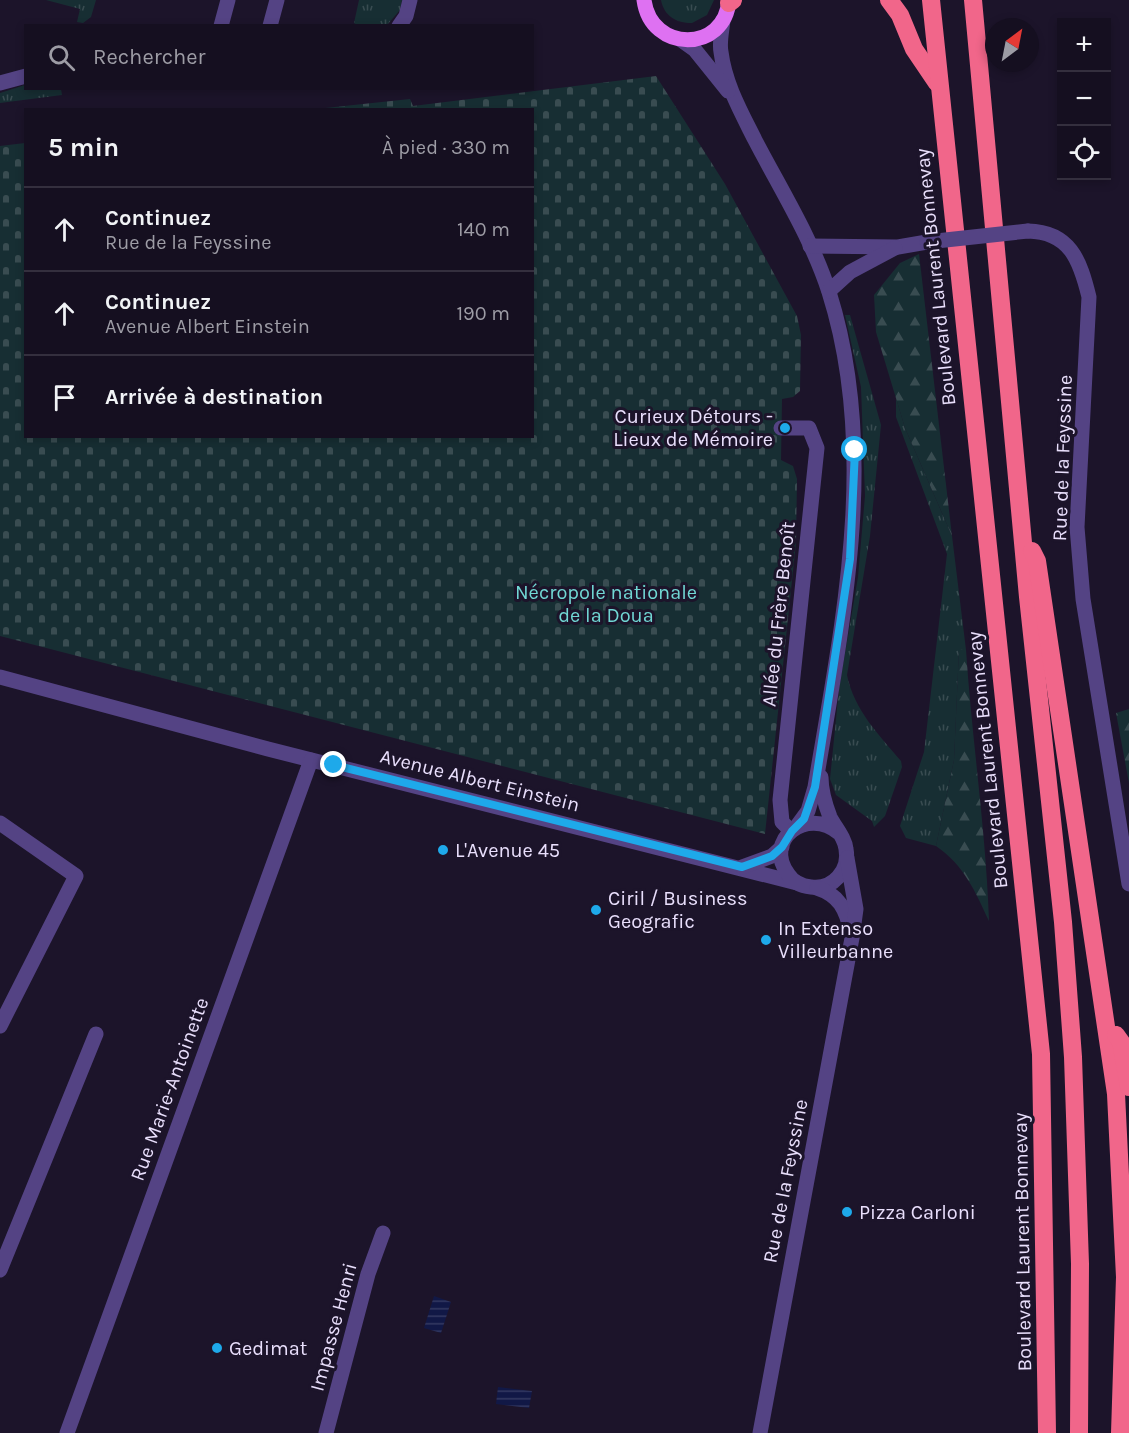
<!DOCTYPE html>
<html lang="fr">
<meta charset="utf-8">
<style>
body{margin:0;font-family:Karla,sans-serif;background:#1e1829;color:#f1f3f6}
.controls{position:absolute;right:18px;top:18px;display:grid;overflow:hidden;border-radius:0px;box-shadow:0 3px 9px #0003}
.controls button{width:54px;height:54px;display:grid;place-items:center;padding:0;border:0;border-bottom:2px solid #342f3e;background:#150f20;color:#f1f3f6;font:30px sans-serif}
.compass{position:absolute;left:985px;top:18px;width:54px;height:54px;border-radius:50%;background:#150f20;box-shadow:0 3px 9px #0003;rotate:32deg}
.stop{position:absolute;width:18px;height:18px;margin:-14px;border:4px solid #1ea9ea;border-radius:50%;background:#fff}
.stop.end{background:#1ea9ea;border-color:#fff;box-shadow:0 2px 6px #0008}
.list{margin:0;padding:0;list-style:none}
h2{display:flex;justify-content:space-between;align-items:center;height:78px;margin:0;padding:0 24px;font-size:26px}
h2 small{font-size:20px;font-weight:400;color:#9d9ca5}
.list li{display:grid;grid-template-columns:39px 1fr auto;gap:18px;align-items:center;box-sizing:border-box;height:84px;padding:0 24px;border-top:2px solid #342f3e}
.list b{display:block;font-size:22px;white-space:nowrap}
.list p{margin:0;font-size:20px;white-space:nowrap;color:#9d9ca5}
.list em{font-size:20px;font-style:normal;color:#9d9ca5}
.icon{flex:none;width:33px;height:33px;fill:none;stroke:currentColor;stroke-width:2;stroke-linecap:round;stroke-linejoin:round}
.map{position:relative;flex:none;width:1129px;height:1433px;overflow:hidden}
.search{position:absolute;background:#150f20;box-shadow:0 3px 9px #0003;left:24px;top:24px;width:510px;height:66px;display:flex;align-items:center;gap:15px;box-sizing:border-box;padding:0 21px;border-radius:0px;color:#9d9ca5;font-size:22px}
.panel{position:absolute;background:#150f20;box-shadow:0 3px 9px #0003;left:24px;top:108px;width:510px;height:330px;border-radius:0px}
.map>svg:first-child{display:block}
.grass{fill:url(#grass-tufts)}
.forest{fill:url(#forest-firs)}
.cemetery{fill:url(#cemetery-stones)}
.water{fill:url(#water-rules)}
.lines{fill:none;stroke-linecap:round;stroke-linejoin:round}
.minor{stroke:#544384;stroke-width:15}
.major{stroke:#de71f2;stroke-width:15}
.highway{stroke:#f1668a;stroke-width:18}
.minor-bridge{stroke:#544384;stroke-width:15}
.route{stroke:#1ea9ea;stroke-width:8}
.poi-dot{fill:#1ea9ea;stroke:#1c142a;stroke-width:2}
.labels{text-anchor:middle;stroke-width:6;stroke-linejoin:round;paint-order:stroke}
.street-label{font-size:20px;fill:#e9dffc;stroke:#1c142a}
.poi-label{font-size:20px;fill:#e9dffc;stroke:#1c142a;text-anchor:start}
.park-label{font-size:20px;fill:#71d7d4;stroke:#1c142a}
</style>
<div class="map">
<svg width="1129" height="1433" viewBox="0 0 1129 1433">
<defs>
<pattern id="grass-tufts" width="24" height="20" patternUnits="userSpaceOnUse" patternTransform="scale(1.5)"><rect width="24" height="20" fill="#172e33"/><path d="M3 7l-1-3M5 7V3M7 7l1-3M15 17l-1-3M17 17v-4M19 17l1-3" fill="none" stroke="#394c51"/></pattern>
<pattern id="forest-firs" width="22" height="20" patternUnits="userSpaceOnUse" patternTransform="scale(1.5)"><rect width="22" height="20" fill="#172e33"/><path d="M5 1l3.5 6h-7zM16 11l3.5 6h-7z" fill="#394c51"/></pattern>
<pattern id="cemetery-stones" width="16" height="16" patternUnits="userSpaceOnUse" patternTransform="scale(1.5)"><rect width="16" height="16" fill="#172e33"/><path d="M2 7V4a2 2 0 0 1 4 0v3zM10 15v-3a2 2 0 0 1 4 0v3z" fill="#394c51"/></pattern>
<pattern id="water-rules" width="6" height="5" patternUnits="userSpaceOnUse" patternTransform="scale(1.5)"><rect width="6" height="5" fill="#111846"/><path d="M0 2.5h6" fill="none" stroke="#343962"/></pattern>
</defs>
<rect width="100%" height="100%" fill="#1c142a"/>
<g class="grass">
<polygon points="46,0 96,0 91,17 83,23 77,22 80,9"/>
<polygon points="359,0 402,0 400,10 387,25 357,25 354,23"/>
<path d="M661,0H714L707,15L692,23C676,23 664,16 661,0Z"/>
<polygon points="25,85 26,88 61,89 62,95 0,103 0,93"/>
<path d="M845,315H850L881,425L870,536L847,675C854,710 879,735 901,761L902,767L885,816L874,827L872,821L836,795L830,779L839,689L858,577L865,496L861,387Z"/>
<polygon points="896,398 905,428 952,536 966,650 959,650 954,760 936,846 906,838 900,826 924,752 947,554 896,417"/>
</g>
<g class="forest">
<polygon points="919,254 952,536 905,428 876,332 874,295 900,263"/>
<path d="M959,649L966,650C972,741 986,831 989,921C975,891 964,865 936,846L954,760Z"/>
<polygon points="1129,709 1129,783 1116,713"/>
</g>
<polygon class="cemetery" points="656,76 725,184 797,316 801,335 800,391 793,397 782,399 781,460 793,466 797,479 796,543 765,834 0,636 0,146 25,143 26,436 532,436 532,110 316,109 410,99 413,106"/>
<g class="water">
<polygon points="434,1296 451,1302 441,1333 424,1328"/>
<polygon points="498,1387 532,1391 529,1408 496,1404"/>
</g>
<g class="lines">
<g class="minor">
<path d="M723,20C722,31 719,42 721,52C725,84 741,112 755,140C781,190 812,239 829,292C880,453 842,625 815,787L808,811L797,826"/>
<polyline points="221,26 228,0"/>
<polyline points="270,26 277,0"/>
<polyline points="399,26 406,16 410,0"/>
<polyline points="681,40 695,50 728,91"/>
<polyline points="0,83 26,76"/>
<path d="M1028,231C1070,232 1080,260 1089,297L1077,527L1083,599L1129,884"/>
<polyline points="810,246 898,247 927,242"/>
<polyline points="829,291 850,272 895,248"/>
<polyline points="781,428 809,428 817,448 780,800 782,822 791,831"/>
<polyline points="0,677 268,749 797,883"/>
<path d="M821,777C821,790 825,804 830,817C835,827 845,838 846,849C850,870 833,890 811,887C802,886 793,882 788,874C763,840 807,806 839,833"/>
<polyline points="0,823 76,876 0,1026"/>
<polyline points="742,867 772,856 782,847"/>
<path d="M817,888C839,895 846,909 851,932"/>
<polyline points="0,1270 96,1034"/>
<polyline points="67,1433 311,760"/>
<polyline points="326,1433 368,1274 383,1233"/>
<polyline points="760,1433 852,938 856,909 847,858"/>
</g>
<path class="major" d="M644,0C651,53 725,53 729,0"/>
<g class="highway">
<polyline points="889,0 900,15 914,49 937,83"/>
<polyline points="931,0 1041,1054 1047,1433"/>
<polyline points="973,0 1028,597 1063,922 1073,1057 1080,1264 1079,1433"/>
<polyline points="729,3 733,0"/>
<polyline points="1032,551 1037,561 1116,1094 1125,1277 1120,1433"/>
<polyline points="1116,1035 1121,1042 1129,1087"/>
</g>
<polyline class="minor-bridge" points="927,242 1028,231"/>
</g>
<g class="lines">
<polyline class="route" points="334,765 742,867 772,856 782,847 792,831 804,819 815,787 850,559 855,450"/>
</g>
<g class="poi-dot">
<circle cx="785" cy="428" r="6"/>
<circle cx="443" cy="850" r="6"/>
<circle cx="596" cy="910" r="6"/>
<circle cx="766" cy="940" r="6"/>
<circle cx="847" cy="1212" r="6"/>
<circle cx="217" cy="1348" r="6"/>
</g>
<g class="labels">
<g class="street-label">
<text transform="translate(935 277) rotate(-96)" y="7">Boulevard Laurent Bonnevay</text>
<text transform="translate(1062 458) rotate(-88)" y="7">Rue de la Feyssine</text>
<text transform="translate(778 614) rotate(-84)" y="7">Allée du Frère Benoît</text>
<text transform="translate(987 760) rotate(-96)" y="7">Boulevard Laurent Bonnevay</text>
<text transform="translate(480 780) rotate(14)" y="7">Avenue Albert Einstein</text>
<text transform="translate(169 1089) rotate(-70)" y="7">Rue Marie-Antoinette</text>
<text transform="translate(785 1181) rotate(-79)" y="7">Rue de la Feyssine</text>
<text transform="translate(1022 1242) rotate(-91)" y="7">Boulevard Laurent Bonnevay</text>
<text transform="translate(333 1327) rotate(-75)" y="7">Impasse Henri</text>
</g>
<g class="poi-label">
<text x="773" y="423" text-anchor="end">Curieux Détours -<tspan x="773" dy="23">Lieux de Mémoire</tspan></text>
<text x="455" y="857">L'Avenue 45</text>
<text x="608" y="905">Ciril / Business<tspan x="608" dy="23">Geografic</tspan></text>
<text x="778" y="935">In Extenso<tspan x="778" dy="23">Villeurbanne</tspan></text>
<text x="859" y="1219">Pizza Carloni</text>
<text x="229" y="1355">Gedimat</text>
</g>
<g class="park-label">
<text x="606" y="599">Nécropole nationale<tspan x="606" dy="23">de la Doua</tspan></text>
</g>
</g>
</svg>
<div class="controls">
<button>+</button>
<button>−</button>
<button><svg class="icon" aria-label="locate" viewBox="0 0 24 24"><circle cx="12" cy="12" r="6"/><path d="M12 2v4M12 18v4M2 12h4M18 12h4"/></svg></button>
</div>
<svg class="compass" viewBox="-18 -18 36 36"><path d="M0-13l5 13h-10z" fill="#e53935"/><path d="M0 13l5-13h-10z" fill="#9d9ca5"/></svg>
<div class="stop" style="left:855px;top:450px"></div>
<div class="stop end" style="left:334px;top:765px"></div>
<div class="search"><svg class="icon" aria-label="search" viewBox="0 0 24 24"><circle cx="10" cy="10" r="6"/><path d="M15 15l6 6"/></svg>Rechercher</div>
<section class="panel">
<h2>5 min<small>À pied · 330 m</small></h2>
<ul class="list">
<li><svg class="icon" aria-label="ahead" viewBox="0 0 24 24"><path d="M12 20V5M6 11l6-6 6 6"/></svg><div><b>Continuez</b><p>Rue de la Feyssine</p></div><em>140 m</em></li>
<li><svg class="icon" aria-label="ahead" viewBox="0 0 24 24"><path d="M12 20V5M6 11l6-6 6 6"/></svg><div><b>Continuez</b><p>Avenue Albert Einstein</p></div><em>190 m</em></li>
<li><svg class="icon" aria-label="arrive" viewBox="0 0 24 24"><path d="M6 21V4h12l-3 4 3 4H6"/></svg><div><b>Arrivée à destination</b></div></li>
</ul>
</section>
</div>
